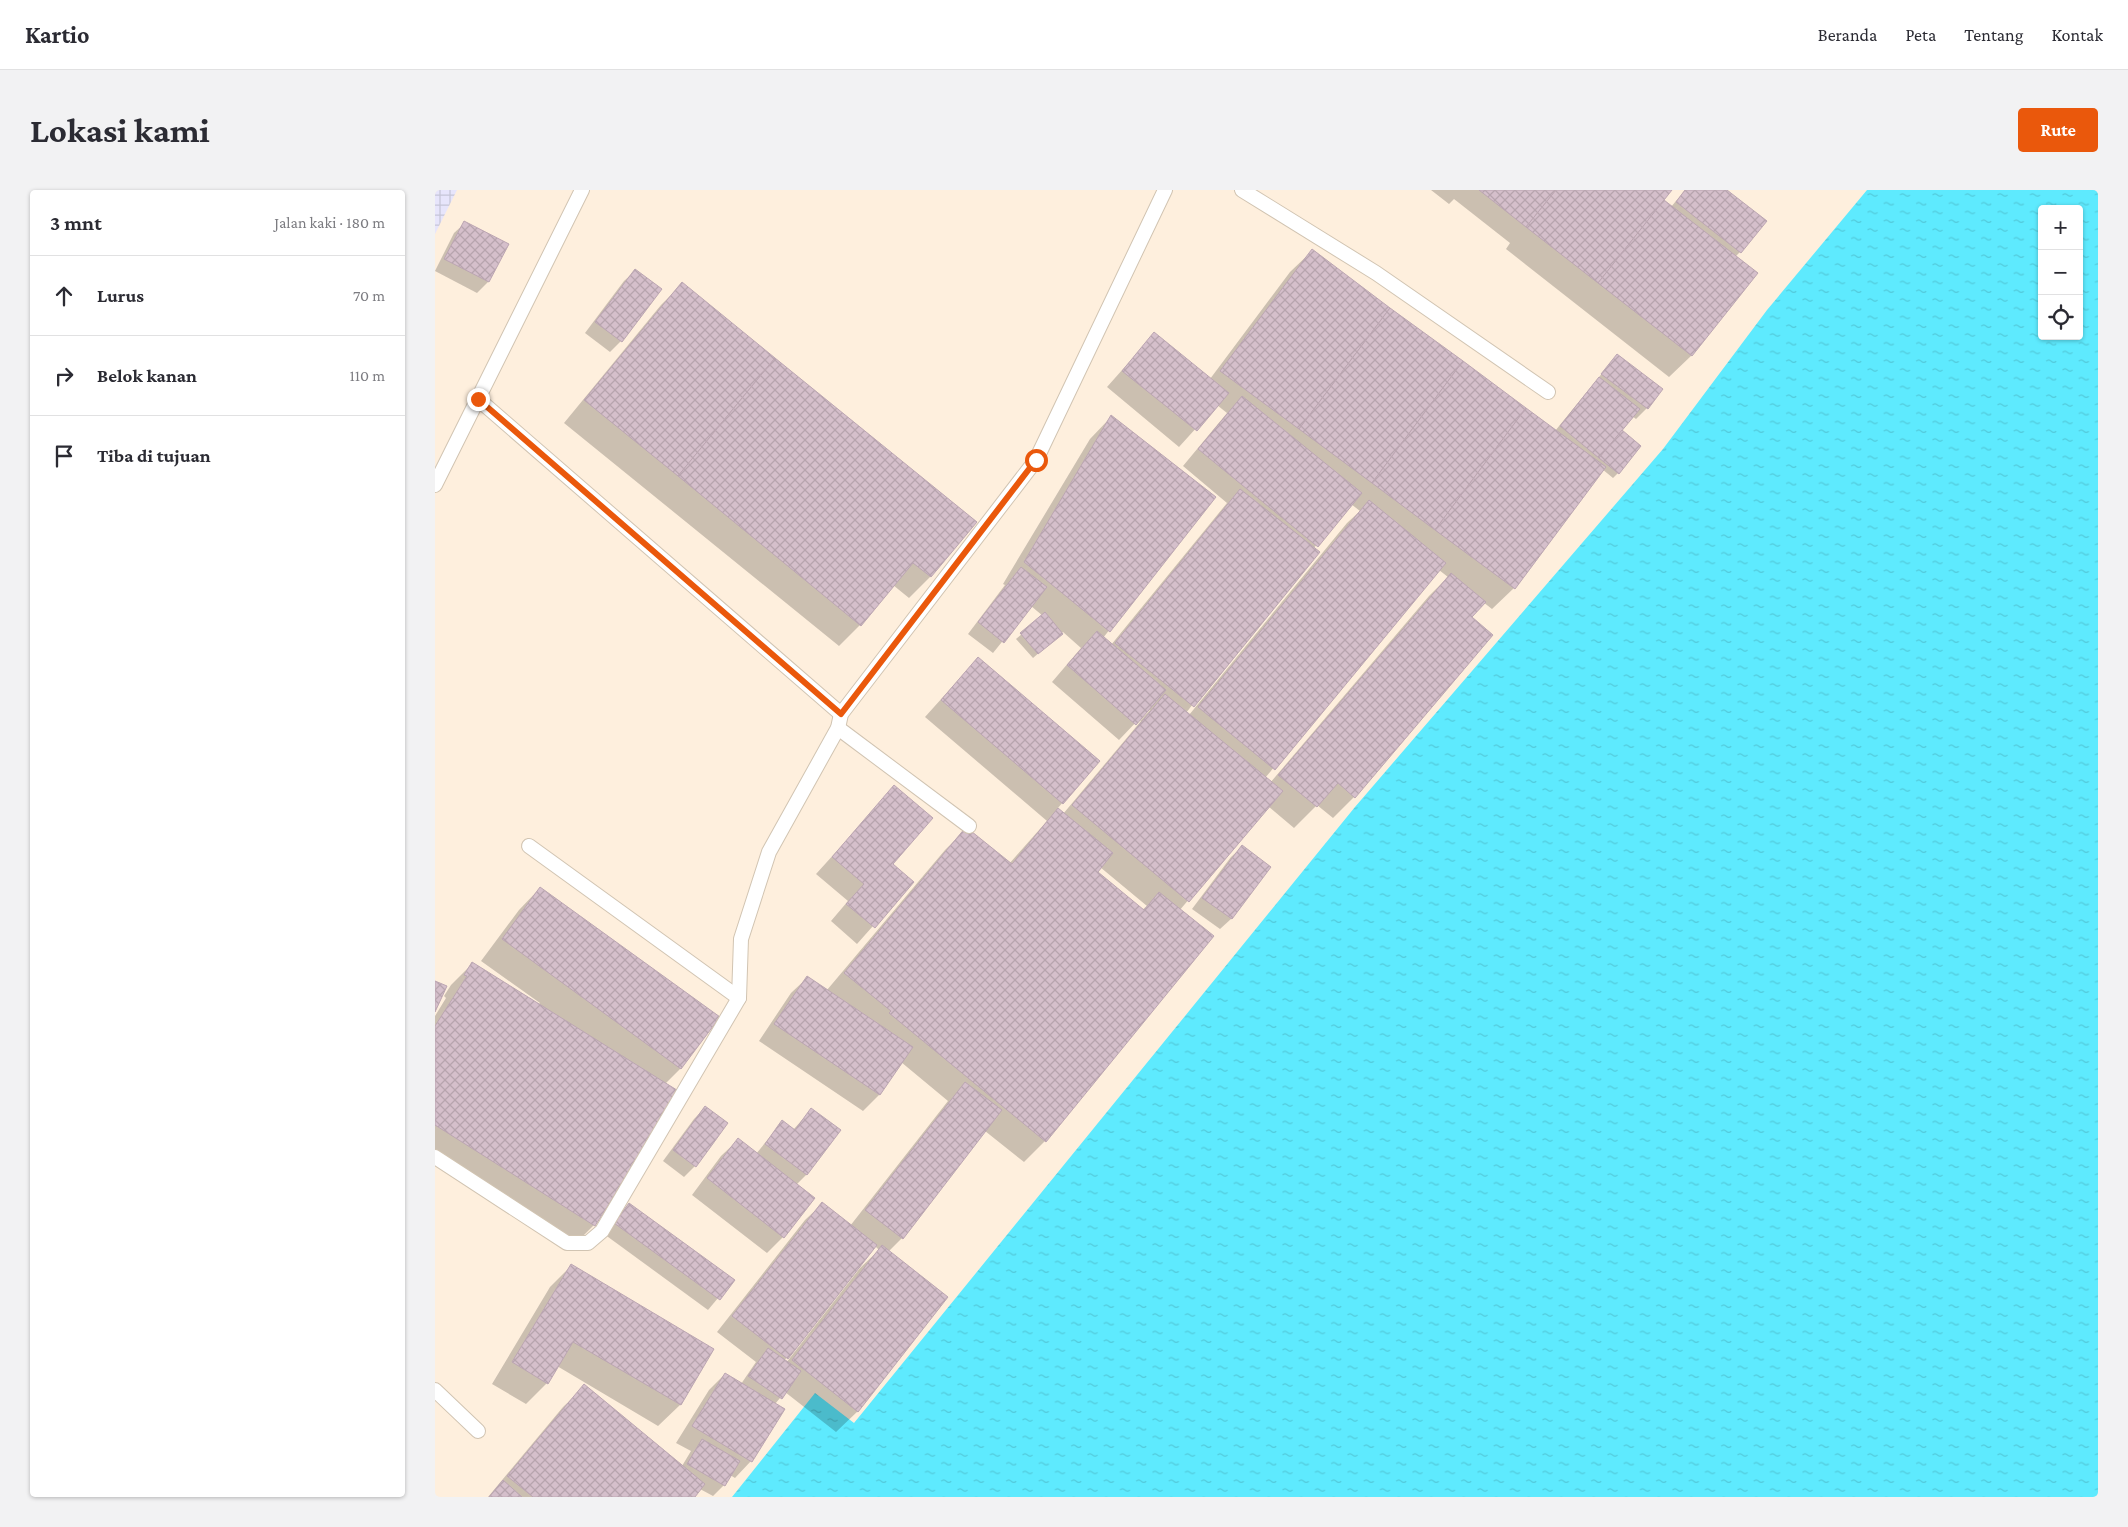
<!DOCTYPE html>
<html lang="id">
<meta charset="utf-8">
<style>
body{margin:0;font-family:"Crimson Pro",serif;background:#f2f2f3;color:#2b2b33}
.controls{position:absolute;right:15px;top:15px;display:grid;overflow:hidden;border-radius:5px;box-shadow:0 1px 4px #0004}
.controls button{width:45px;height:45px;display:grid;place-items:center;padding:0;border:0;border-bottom:1px solid #e1e1e2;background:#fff;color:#2b2b33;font:25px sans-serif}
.stop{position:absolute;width:15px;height:15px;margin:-11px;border:4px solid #ea580c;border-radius:50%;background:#fff}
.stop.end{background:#ea580c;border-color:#fff;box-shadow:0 1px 5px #0008}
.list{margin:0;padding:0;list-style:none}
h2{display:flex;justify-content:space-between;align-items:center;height:65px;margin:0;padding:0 20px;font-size:21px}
h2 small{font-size:16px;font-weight:400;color:#7c7c81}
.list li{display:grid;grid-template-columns:32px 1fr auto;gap:15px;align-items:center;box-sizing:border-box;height:80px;padding:0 20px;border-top:1px solid #e1e1e2}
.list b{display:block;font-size:19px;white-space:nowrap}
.list em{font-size:16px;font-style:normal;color:#7c7c81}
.icon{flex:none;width:28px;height:28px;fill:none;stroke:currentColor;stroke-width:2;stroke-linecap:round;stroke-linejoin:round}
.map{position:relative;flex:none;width:1663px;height:1307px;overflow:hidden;border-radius:5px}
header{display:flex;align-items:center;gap:30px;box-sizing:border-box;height:70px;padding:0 25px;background:#fff;border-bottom:1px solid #e1e1e2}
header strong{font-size:24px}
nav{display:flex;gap:28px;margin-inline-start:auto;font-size:18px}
.intro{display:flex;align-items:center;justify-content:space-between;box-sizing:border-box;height:120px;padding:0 30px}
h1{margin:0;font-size:35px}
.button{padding:12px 22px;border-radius:5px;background:#ea580c;color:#fff;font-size:18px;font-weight:700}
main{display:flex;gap:30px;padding:0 30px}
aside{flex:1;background:#fff;border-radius:5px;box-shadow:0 1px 4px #0004}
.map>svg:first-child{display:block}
.industrial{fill:url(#industrial-grid)}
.water{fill:url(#water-ripples);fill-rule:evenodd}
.shadow{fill:#0003;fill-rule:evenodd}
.building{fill:url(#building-cross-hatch);stroke:#bca6b2}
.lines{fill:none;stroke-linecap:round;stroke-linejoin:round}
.service-casing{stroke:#d1c4b2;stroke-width:16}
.service{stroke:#fff;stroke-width:14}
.route{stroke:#ea580c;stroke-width:6}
</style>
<header>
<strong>Kartio</strong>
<nav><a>Beranda</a><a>Peta</a><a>Tentang</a><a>Kontak</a></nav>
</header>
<div class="intro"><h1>Lokasi kami</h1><a class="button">Rute</a></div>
<main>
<aside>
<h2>3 mnt<small>Jalan kaki · 180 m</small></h2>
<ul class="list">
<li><svg class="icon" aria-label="ahead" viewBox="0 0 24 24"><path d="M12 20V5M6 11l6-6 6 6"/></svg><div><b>Lurus</b></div><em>70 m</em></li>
<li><svg class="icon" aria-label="right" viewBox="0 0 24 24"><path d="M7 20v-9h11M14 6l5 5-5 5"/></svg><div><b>Belok kanan</b></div><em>110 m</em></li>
<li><svg class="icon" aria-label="arrive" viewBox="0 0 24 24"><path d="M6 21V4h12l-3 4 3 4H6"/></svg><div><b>Tiba di tujuan</b></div></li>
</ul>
</aside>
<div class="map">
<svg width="1663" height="1307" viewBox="0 0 1663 1307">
<defs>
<pattern id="industrial-grid" width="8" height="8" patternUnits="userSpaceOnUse" patternTransform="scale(1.25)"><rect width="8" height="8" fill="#e7e5fb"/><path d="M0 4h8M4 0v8" fill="none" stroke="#c6c5d7"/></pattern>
<pattern id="water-ripples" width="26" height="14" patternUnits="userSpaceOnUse" patternTransform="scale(1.25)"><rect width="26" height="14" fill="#5eeafe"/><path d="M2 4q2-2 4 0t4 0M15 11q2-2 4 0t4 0" fill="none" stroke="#52c9da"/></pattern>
<pattern id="building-cross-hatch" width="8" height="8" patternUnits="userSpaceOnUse" patternTransform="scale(1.25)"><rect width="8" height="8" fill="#d5bfcb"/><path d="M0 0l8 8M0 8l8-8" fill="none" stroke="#b7a4ae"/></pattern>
</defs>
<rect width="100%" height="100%" fill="#feefdd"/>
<polygon class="industrial" points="0,0 22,0 0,44"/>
<path class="water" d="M1432,0H1663V1307H297L380,1203L419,1233L920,617L1228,259L1332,120ZM1607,19H1644V146H1607Z"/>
<g class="shadow">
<polygon points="996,0 1235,0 1227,10 1236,17 1250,0 1290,0 1305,62 1300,67 1321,84 1256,166 1234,187 1071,59 1075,53 1019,9 1014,14"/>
<polygon points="30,33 72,55 53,92 42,103 0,81 19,43"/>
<path d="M877,61L1120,241L1182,165L1227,199L1212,218L1201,229L1197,226L1182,245L1183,283L1178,288L1167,279L1079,398L1057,419L1048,412L1035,427L919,607L898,628L882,615L859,638L833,616L744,721L610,951L589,972L550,941L467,1048L453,1062L423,1221L401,1242L350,1202L340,1214L316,1271L300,1288L295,1285L289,1295L278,1306L265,1299L258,1307H53L128,1217L150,1196L247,1276L256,1261L241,1253L274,1200L290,1184L306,1194L321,1172L282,1142L370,1030L387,1014L415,1036L513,911L466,872L444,905L428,921L324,851L356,803L373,787L392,800L510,660L531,639L574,674L612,631L490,527L543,468L664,571L622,619L628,624L706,531L704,529L684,550L617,492L646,458L628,442L598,468L581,449L608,426L596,416L558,463L533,444L570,395L568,394L655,249L676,227L779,307L668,448L676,455L792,313L748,276L792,223L782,215L744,257L672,197L719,144L775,189L855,82ZM916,314L925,321L912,333L754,525L751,523L878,359ZM1004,380L1013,387L994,406L835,593L830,588ZM713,519L715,520L706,530L704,529ZM665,677L712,716L707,720L661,682ZM440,1056L444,1060L425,1078L351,1173L349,1171Z"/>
<polygon points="200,81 186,151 175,162 150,143 189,91"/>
<polygon points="247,94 540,333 495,387 474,408 458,395 425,435 404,456 129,233 226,115"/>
<polygon points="460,597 456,674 477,692 422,754 396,731 413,711 381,684"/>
<polygon points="807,657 835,677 796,729 785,739 757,719 796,667"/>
<polygon points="105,698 283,827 245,879 230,894 159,1035 138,1056 0,970 0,826 11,808 9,806 16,795 37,774 103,815 105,813 46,771 84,720"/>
<polygon points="270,918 260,976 249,987 228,971 259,929"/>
<polygon points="376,920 372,984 361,995 348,1047 332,1063 257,1005 286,966 303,950 321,964 347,932 358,940"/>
<polygon points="194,1014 298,1090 273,1120 169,1044"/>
<polygon points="136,1076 277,1160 245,1215 223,1236 122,1176 112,1193 91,1214 57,1194 115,1097"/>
</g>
<g class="building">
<polygon points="1044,0 1121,0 1091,37"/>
<polygon points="1121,0 1237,0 1163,93 1091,37"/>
<polygon points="1250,0 1292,0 1332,31 1306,63 1241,12"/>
<polygon points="1229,10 1323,83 1257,166 1163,93"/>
<polygon points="29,31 74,54 54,92 9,69"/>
<polygon points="877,59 955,118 864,239 785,181"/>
<polygon points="200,79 227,99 187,152 160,132"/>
<polygon points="247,92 340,168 243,286 149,210"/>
<polygon points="955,118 1028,171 937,293 864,239"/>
<polygon points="719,142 794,203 762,241 687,181"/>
<polygon points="1182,164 1228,199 1213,219 1166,184"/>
<polygon points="340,168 542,332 496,387 478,373 426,436 243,286"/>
<polygon points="1028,171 1091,218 1000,340 937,293"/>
<polygon points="1164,187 1205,219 1164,268 1125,236"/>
<polygon points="807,206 927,303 883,357 763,259"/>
<polygon points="1091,218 1171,277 1080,399 1000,340"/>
<polygon points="676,225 781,307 675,442 589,372"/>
<polygon points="1187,240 1206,256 1184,284 1164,268"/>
<polygon points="805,299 885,362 759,517 680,453"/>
<polygon points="934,310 1011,373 840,580 763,517"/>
<polygon points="586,377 612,397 569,453 543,432"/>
<polygon points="1016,383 1051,412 1037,427 1058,445 920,608 903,593 882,617 843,585"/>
<polygon points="610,422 628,444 603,464 585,443"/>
<polygon points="662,441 731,500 701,535 632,475"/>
<polygon points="543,467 665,571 628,614 506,510"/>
<polygon points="730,504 848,601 754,712 637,615"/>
<polygon points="459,595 498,628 458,674 479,692 440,738 411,714 429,694 397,667"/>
<polygon points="623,618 678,663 663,682 709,720 724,702 779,746 611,952 454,823 456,821 409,783 531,637 577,674"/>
<polygon points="807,655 836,677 797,729 767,708"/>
<polygon points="105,697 285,827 246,879 67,749"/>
<polygon points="37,772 245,902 160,1036 0,935 0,836 32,786 29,785"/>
<polygon points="372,786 478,857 445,905 339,834"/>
<polygon points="0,791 12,796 0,822"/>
<polygon points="530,892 567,920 468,1049 430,1020"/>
<polygon points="270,916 293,933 261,977 238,960"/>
<polygon points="376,918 406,940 372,985 330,954 347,930 360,940"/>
<polygon points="303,948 380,1008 349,1048 272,988"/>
<polygon points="387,1012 442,1055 353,1169 297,1126"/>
<polygon points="194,1013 300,1090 285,1110 179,1033"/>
<polygon points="447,1055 513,1107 423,1222 357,1170"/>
<polygon points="136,1074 279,1159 246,1215 138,1152 113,1194 77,1172"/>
<polygon points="333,1158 366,1181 347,1209 313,1186"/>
<polygon points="290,1183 350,1219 317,1272 257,1236"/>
<polygon points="149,1194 270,1294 260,1307 98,1307 72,1286"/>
<polygon points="267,1249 305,1271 290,1296 252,1274"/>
<polygon points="68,1290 87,1307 54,1307"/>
</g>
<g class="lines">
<defs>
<g id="service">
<polyline points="807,0 941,83 1113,202"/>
<polyline points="43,209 406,524"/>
<polyline points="0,295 147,0"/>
<polyline points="403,538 534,636"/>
<polyline points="94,656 304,808"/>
<polyline points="0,967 132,1053 153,1053 167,1041 304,808 306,749 334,662 403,538 406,524 601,270 730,0"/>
<polyline points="0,1200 43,1241"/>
</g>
</defs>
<use href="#service" class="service-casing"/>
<use href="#service" class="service"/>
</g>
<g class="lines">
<polyline class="route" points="43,209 406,524 601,270"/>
</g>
</svg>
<div class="controls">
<button>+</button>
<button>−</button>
<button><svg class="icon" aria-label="locate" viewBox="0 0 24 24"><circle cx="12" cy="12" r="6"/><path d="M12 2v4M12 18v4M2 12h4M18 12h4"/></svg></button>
</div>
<div class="stop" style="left:601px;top:270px"></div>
<div class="stop end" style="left:43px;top:209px"></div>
</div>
</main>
